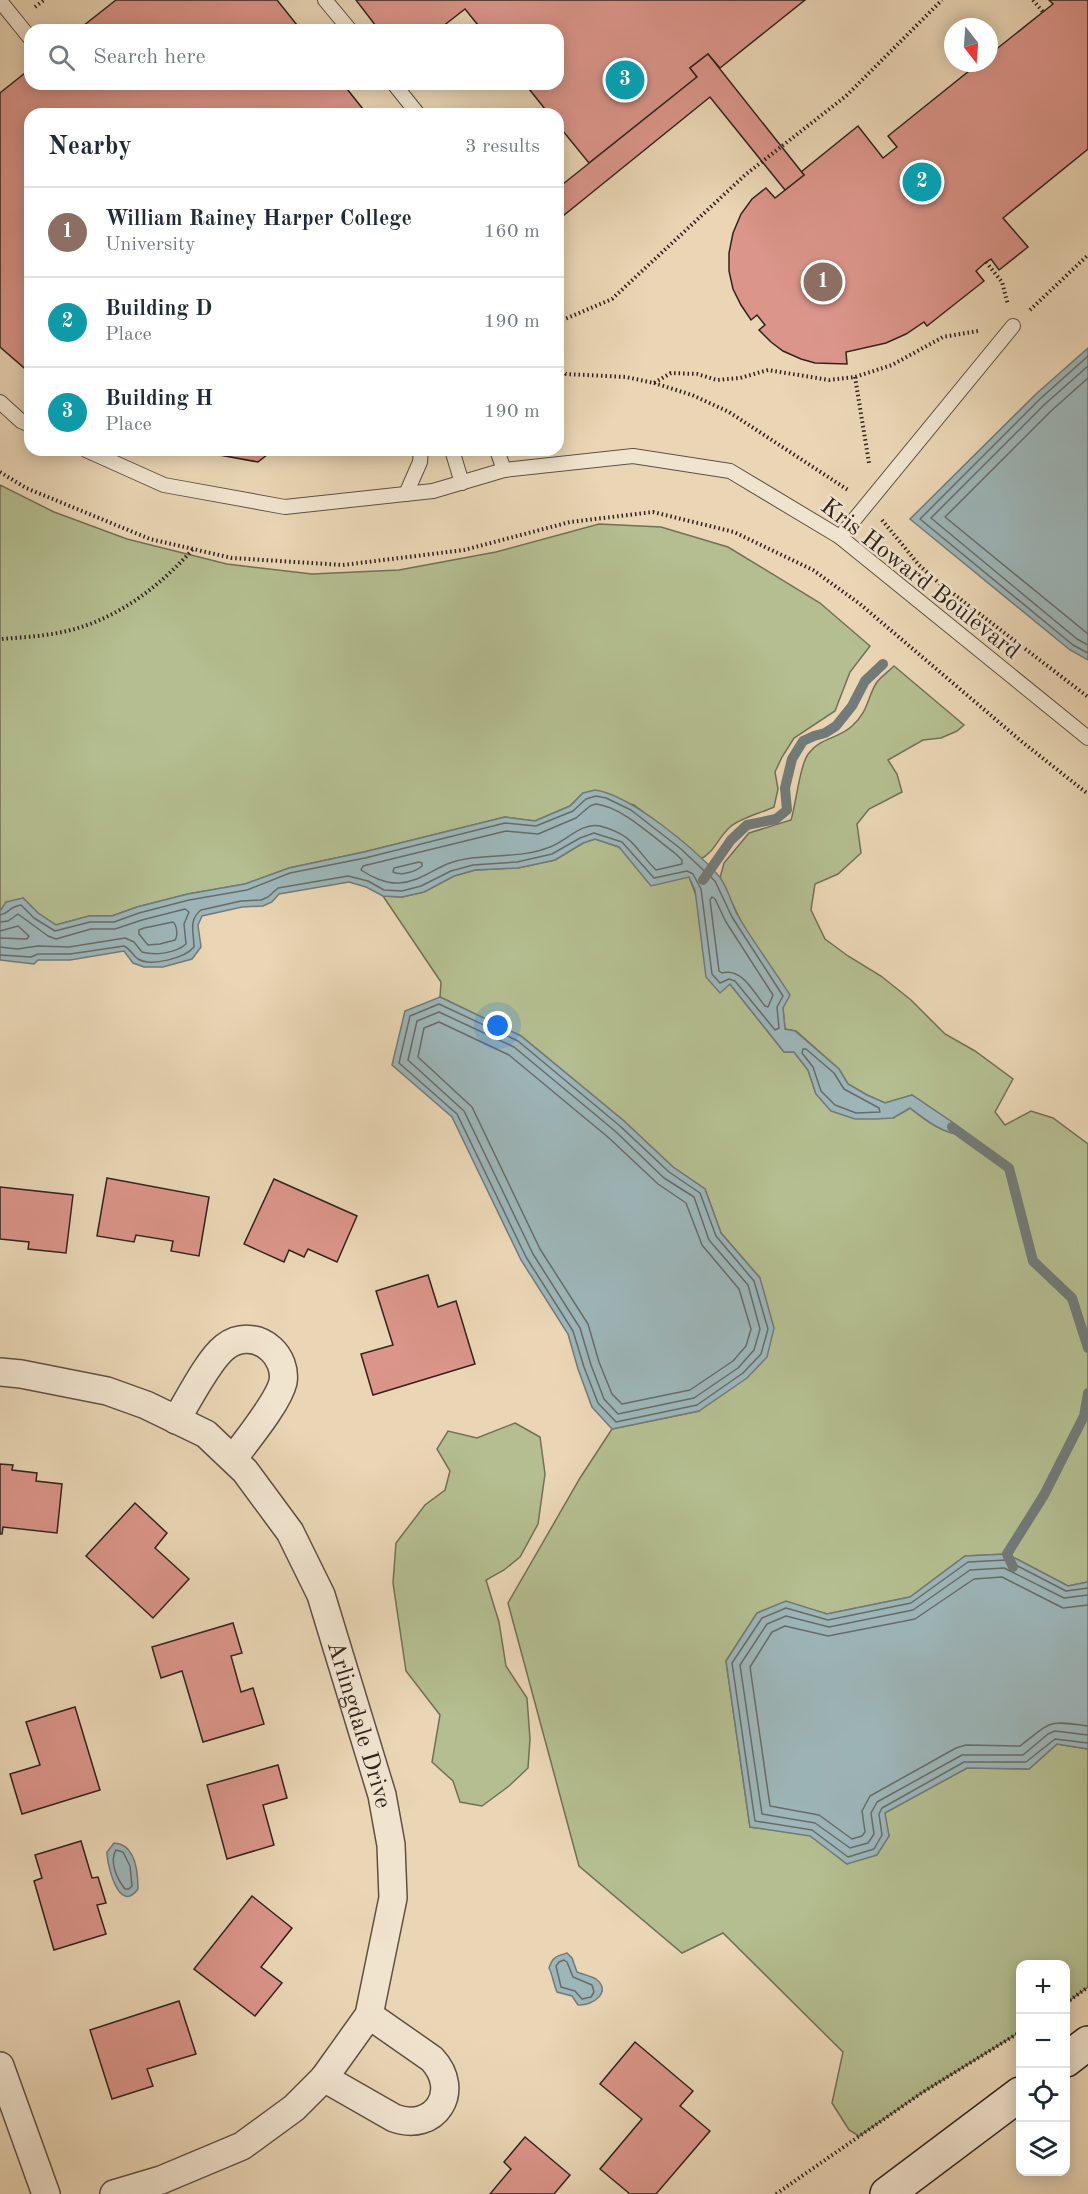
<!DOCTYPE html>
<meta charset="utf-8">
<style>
body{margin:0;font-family:"Old Standard TT",serif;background:#f2f2f3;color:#1f2937}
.controls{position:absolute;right:18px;bottom:18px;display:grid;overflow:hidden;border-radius:12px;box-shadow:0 3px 15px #0003}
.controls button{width:54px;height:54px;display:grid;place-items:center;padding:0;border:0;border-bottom:2px solid #e0e1e3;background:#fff;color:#1f2937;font:30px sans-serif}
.compass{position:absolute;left:944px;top:18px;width:54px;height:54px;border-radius:50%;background:#fff;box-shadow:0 3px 15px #0003;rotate:163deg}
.you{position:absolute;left:498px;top:1026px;width:21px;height:21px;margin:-15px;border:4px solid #fff;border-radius:50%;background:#1a73e8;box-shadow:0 0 0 9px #1a73e833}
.badge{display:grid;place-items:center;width:39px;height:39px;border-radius:50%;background:#111827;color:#fff;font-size:20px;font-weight:700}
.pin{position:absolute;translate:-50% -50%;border:3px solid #fff;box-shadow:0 2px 6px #0006}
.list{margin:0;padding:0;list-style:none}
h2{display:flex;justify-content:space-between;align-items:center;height:78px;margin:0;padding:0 24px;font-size:26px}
h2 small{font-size:20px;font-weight:400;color:#747a83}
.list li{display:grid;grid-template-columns:39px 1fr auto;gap:18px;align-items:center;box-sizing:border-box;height:90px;padding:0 24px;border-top:2px solid #e0e1e3}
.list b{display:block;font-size:22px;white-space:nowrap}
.list p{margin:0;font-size:20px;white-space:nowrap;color:#747a83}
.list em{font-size:20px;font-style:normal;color:#747a83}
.icon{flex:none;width:33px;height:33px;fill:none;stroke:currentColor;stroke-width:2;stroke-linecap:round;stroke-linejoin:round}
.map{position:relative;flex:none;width:1088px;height:2194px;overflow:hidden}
.search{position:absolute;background:#fff;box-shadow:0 3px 15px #0003;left:24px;top:24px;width:540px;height:66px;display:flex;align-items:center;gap:15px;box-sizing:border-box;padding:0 21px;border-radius:18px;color:#747a83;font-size:22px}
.panel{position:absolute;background:#fff;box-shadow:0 3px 15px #0003;left:24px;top:108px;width:540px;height:348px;border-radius:18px}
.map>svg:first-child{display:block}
.green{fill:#b4be90;stroke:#727056;stroke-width:1.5}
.water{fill:#9db6b9;stroke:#727b7a;stroke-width:1.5}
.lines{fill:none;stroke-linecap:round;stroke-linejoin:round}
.shore{stroke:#676c6a;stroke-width:1.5}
.stream{stroke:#727b7a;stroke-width:10}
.building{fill:#db958a;stroke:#31231c;stroke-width:1.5}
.lane-casing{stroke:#5f5042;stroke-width:16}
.street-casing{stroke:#5f5042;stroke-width:30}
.secondary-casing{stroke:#31231c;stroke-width:36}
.path{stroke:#31231c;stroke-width:4;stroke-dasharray:1.5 3;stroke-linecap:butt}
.lane{stroke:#f1e4cf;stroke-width:14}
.street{stroke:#f1e4cf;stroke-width:27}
.secondary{stroke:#f1e4cf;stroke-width:33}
.labels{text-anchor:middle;stroke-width:5;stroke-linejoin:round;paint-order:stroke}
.street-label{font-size:24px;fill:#31231c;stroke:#f1e4cf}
</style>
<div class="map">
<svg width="1088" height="2194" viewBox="0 0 1088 2194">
<rect width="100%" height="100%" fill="#ead6b5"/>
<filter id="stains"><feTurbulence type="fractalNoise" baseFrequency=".00333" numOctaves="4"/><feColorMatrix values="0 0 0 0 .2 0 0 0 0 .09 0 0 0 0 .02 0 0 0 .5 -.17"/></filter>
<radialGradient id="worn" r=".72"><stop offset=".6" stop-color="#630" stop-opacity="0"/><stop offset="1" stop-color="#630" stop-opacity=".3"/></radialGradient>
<g class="green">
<path d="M0,485L54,512L127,539L227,564L312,574L399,570L496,552L599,524L661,527L728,547L820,603L870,646L850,672L835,711L794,738L782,757L775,772L778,789L774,807C761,813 740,818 730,827C717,839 716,850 701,859L685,844L634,805L583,793L570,806L535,821L505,817L364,852L289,868L245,884L188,894L137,907L112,916H89L56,925L38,913L23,898L0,911Z"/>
<path d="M894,666L964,725L957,731L941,738L923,740L888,760L897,774L902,792L869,809L857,824L861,853L838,874L815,884L811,910L825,939L848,956L881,976L911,1000L945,1034L975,1051L1013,1079L995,1112L1005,1125L1031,1111L1053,1118L1088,1144V1582L1068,1586L1007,1554L965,1556L910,1597L827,1614L786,1602L757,1613L726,1661L750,1827L810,1835L847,1864L889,1836L884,1813L967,1768L1029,1769L1057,1744L1088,1749V1987L1066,2003V1964H1020V2032L923,2092L859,2136L849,2130L832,2103L843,2052L723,1933L682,1953L579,1866L508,1603L580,1478L612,1429L699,1411L760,1278L721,1233L705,1189L673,1167L624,1121L521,1036L440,997L441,982L383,896L402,897L424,892L454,876L475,870L518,868L555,860L583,843L595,839L619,847L689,877L730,984L784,1052H794L808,1070L816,1094L893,1118L910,1108C926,1121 942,1133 962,1135L952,1122L912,1095L885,1103L867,1095L848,1084L839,1069L796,1031L785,1029L783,1008L720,878L724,863L749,833L791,820C796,804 800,763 809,753C820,738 840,738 852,726C869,711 867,697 877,682C882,676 889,671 894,666Z"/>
<polygon points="515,1423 540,1437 545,1474 538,1524 520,1557 504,1570 486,1580 499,1622 506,1666 527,1698 530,1739 528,1768 509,1786 482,1806 460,1802 453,1781 432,1762 440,1715 406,1671 393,1583 396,1543 425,1505 445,1490 450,1471 437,1449 448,1431 477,1438"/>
</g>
<g class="water">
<polygon points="1088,348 1088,660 1070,650 910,519 1036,394"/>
<path d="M595,790C631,795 695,849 719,876C727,886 731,902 737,914C753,942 773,968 790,995L783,1008L785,1029L795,1031L839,1069L848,1084L867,1095L885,1103L912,1095L952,1122L963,1135C942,1133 927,1121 910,1108L893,1118L876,1119H855L831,1111L816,1094L808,1070L794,1052H784L730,984L720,993L706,977L695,890L689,877L651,886L619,847L595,839L583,843L555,860L518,868L475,870L454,876L424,892L402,897L383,896L366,887L349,882L279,894L272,902L263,906L242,907L202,916L198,925L201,947L192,959L163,967H144L133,963L124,951L70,960H38L34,964L0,960V911L6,902L23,898L38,913L56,925L89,916H112L137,907L188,894L245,884L289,868L364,852L505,817L535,821L570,806L583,793Z"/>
<polygon points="440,997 521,1036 624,1121 673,1167 705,1189 721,1233 760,1278 774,1328 767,1357 747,1378 699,1411 612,1429 592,1407 578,1369 568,1334 521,1260 452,1117 392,1065 405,1011"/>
<polygon points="1007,1554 1068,1586 1088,1582 1088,1749 1057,1744 1029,1769 967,1768 885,1813 889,1836 877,1855 847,1864 810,1836 750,1827 726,1661 757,1613 786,1601 827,1614 910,1597 965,1556"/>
<path d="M114,1843C136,1844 138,1872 138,1889C119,1915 107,1865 107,1852Z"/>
<path d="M567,1953L572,1958L577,1972C582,1974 591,1976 596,1979C612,1991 594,2006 578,2005L572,1996L557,1992C553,1983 553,1976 549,1968C552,1957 557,1956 567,1953Z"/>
</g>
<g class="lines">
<g class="shore">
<polyline points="1088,356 1040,399 920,519 1073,645 1088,653"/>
<polyline points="1088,366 1045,404 931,518 1077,639 1088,645"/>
<polyline points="1088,378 1051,411 945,517 1088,634"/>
<path d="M596,804C623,807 654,838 676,854L682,860V864L656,870C634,848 634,835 600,826C582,822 566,841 550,847C518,860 482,852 450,863C433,869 419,882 399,883C387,884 371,877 361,870L363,866L506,831L538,834L576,818L590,806Z"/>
<path d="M419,862L422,863V866C415,872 401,876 393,872L394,868Z"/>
<path d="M712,897L715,899L726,922L773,995L768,1007L765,1006C754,993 742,967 722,973L719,971L710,900Z"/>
<path d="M0,915C9,914 8,907 21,905L34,918L55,931L90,922H114L139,913L189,900L247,890L290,873L365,858L505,823L536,826L573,811L586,799L596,796L606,798L631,810L681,849L715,881L732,917L783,996L777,1007L779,1028L775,1030L735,981L729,979L720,983L712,974L701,889L693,874L687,871L654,878L622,842L594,833L580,838L552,854L517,862L473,865L451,871L421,886L402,891L384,890L368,881L348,876L278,888L268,897L261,900L241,901L201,910C188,920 194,933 194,947C185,958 151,967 138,959C132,955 131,949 124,946L70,954H38L31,957L0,955"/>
<path d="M0,922L8,921L18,914L48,936L56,939L91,929H115L142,920L185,909L189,912L184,924L186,944C176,953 155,956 142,952L134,942L125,938L69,947L38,946L17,949L0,947"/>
<path d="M173,922C177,925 178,936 175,940L160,944L148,945L139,934V930L144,928Z"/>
<polyline points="0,931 18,926 29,936 27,939 0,938"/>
<polygon points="439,1004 518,1041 620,1126 669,1172 700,1193 716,1236 754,1281 768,1329 761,1354 743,1373 697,1405 616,1422 598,1403 584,1367 573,1331 526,1257 457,1114 399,1063 410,1016"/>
<polygon points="439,1012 514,1047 615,1131 664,1178 694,1197 709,1240 748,1285 760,1329 754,1350 738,1368 694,1398 618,1414 604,1399 591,1365 580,1328 533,1254 464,1111 408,1060 417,1021"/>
<polygon points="439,1022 509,1055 609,1138 658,1184 686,1203 702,1245 739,1289 751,1329 746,1346 733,1361 690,1390 622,1404 612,1394 599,1362 588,1324 540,1249 472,1107 418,1057 424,1028"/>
<polygon points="803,1049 806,1049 834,1073 844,1089 879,1108 880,1112 856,1113 835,1105 821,1091 813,1067 802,1053"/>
<polyline points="1088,1588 1066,1591 1006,1560 968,1562 911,1603 828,1620 786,1608 762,1618 732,1663 755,1821 812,1830 848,1857 874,1849 882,1835 879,1814 882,1808 964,1762 1026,1762 1055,1739 1088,1743"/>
<polyline points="1088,1595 1064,1598 1004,1568 970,1570 913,1610 829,1627 786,1616 767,1624 740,1665 762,1814 815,1823 850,1848 868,1843 874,1834 871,1813 877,1802 962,1755 1023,1755 1048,1734 1055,1731 1088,1735"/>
<path d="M1088,1605L1063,1608L1002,1577L974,1579L915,1619L828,1636L785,1626L772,1632L750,1667L770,1806L819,1815L852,1839L862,1836L865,1832L862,1811L870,1796L956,1748L966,1745L1020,1746C1053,1721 1046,1720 1088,1726"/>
<path d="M116,1850L123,1852L130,1866L132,1886L129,1889H125C117,1879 109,1862 116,1850Z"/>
<polygon points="564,1960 567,1962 573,1977 592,1985 594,1992 591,1997 582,1999 575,1991 561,1987 556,1966 559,1962"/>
</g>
<g class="stream">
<polyline points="703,880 731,840 747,825 776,819 787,810 785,788 792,759 803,741 814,736 825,733 836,726 852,706 865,681 883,664"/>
<polyline points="952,1127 1009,1168 1033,1261 1072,1298 1088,1348"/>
<polyline points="1013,1567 1007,1554 1044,1495 1084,1416 1088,1393"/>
</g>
</g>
<g class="building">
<polygon points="116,0 277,0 301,30 78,30"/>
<polygon points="356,0 805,0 720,68 708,54 690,68 697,77 589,163 558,125 558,114 549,114 525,84 558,84 558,30 482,30 465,9 438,30 379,30"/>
<polygon points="1049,0 1088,0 1088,149 1003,218 1028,247 999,270 991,259 986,262 976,271 984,281 927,326 924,322 906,334 886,343 846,352 847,364 815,363 801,359 783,351 771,342 759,330 765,325 757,315 751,320 741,305 733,289 729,271 729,253 733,233 741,214 752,199 766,188 775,198 804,175 801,172 858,126 883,158 897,147 888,136 979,63 989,63 989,55 1053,4"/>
<polygon points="708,54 804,175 785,190 710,97 558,220 558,188 697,77 690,68"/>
<polygon points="30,69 30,84 343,84 367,114 30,114 30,373 0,347 0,93"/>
<polygon points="192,450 273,450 258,462"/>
<polygon points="107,1178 209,1197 199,1256 171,1251 173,1241 136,1235 134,1242 97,1236"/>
<polygon points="274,1179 357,1216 337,1262 308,1249 304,1257 289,1250 284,1262 244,1244"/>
<polygon points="0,1187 73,1195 66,1253 28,1249 29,1242 0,1239"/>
<polygon points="428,1275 438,1307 456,1301 475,1364 373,1395 361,1354 393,1345 376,1291"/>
<polygon points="0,1464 13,1465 12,1470 37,1473 36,1481 62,1484 57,1533 3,1527 2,1534 0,1534"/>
<polygon points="135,1503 167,1533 155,1548 189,1579 153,1618 86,1556"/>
<polygon points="233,1623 242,1653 231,1656 241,1692 253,1688 264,1724 203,1742 182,1671 161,1678 152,1647"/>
<polygon points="75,1707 100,1790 22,1814 10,1774 40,1765 26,1722"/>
<polygon points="278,1765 287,1798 263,1805 274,1845 227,1859 207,1785"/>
<polygon points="81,1841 92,1878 98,1877 106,1903 97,1905 106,1934 54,1950 34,1881 42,1878 35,1855"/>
<polygon points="252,1896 292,1928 261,1967 282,1983 255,2016 194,1969"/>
<polygon points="179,2001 196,2054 147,2069 153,2086 112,2099 90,2030"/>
<polygon points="635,2042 693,2091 680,2106 710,2131 656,2194 630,2194 600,2169 642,2119 600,2084"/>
<polygon points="525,2137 570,2175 554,2194 490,2194 511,2169 504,2162"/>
</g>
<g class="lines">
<defs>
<g id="lane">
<polyline points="325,0 350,30"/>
<polyline points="0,1 30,38"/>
<polyline points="394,84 418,114"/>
<polyline points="0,402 21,421 30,425"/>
<polyline points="86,450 164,485 285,507 433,491 504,470 633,456 730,471 840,537 1088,738"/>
<polyline points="452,450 462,483"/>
<polyline points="497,450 504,470"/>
<polyline points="406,494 420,462 421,450"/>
<polyline points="840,537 1013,326"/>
</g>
<g id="street">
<path id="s1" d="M0,1372L21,1374L107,1391L146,1405L206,1434L245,1471L290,1532L321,1595L382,1795L391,1845L393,1898L369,2015L324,2078L294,2108L242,2146L161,2180L114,2194"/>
<path d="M176,1420C188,1401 208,1360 225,1347C239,1336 258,1337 271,1349C280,1357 285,1370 283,1382C278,1403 246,1441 233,1459"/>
<polyline points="0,2066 46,2194"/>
<path d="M324,2078L394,2118C435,2133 462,2091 432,2059L369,2015"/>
</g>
<g id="secondary">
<polyline points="1066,2060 1088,2043"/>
<polyline points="887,2194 1020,2094"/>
</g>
</defs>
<use href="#lane" class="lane-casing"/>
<use href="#street" class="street-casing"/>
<use href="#secondary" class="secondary-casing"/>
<g class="path">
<polyline points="1033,0 1043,12"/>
<polyline points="35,7 44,0"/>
<polyline points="986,262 1002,282 1008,305"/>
<polyline points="1030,310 1088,255"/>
<polyline points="558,322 612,299 745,175 846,96 942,0"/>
<polyline points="558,368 566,374 626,377 654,383 671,373 697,374 717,380 740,378 768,370 829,380 855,377 892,365 943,337 978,331"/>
<polyline points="855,377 869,463"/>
<polyline points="654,383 692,395 729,412 848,490"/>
<polyline points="0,472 26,488 150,539 232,558 343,565 464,550 570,522 653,512 734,532 813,570 860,604 1021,741 1088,794"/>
<polyline points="882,520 919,565 938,582 1088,697"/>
<path d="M2,639C25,637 49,636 71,630C120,617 160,586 193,549"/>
<polyline points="1066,2003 1088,1987"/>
<polyline points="776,2194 923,2092 1020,2032"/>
</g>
<use href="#lane" class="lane"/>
<use href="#street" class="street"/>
<use href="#secondary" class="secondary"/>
</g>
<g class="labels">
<g class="street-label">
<text transform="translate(921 578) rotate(38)" y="8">Kris Howard Boulevard</text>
<text dy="8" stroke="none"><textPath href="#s1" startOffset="552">Arlingdale Drive</textPath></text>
</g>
</g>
<rect width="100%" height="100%" filter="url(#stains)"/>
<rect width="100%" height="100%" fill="url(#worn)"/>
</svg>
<div class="controls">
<button>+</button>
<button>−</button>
<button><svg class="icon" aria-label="locate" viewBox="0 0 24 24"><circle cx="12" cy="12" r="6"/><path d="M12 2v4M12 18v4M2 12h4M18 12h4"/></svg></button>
<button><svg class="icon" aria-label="layers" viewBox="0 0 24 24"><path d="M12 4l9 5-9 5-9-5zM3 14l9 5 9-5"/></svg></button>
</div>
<svg class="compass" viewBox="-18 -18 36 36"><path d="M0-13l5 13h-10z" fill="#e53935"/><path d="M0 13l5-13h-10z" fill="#747a83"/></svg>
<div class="you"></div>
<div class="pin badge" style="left:823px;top:282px;background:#8d6e63">1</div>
<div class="pin badge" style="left:922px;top:182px;background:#0f9aa8">2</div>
<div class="pin badge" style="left:625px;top:80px;background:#0f9aa8">3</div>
<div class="search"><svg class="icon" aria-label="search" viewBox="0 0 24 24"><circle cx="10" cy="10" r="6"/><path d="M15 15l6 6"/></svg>Search here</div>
<section class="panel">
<h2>Nearby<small>3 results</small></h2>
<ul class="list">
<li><span class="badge" style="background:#8d6e63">1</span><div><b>William Rainey Harper College</b><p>University</p></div><em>160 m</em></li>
<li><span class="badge" style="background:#0f9aa8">2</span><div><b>Building D</b><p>Place</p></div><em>190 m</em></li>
<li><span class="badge" style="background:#0f9aa8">3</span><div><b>Building H</b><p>Place</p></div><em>190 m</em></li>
</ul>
</section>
</div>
